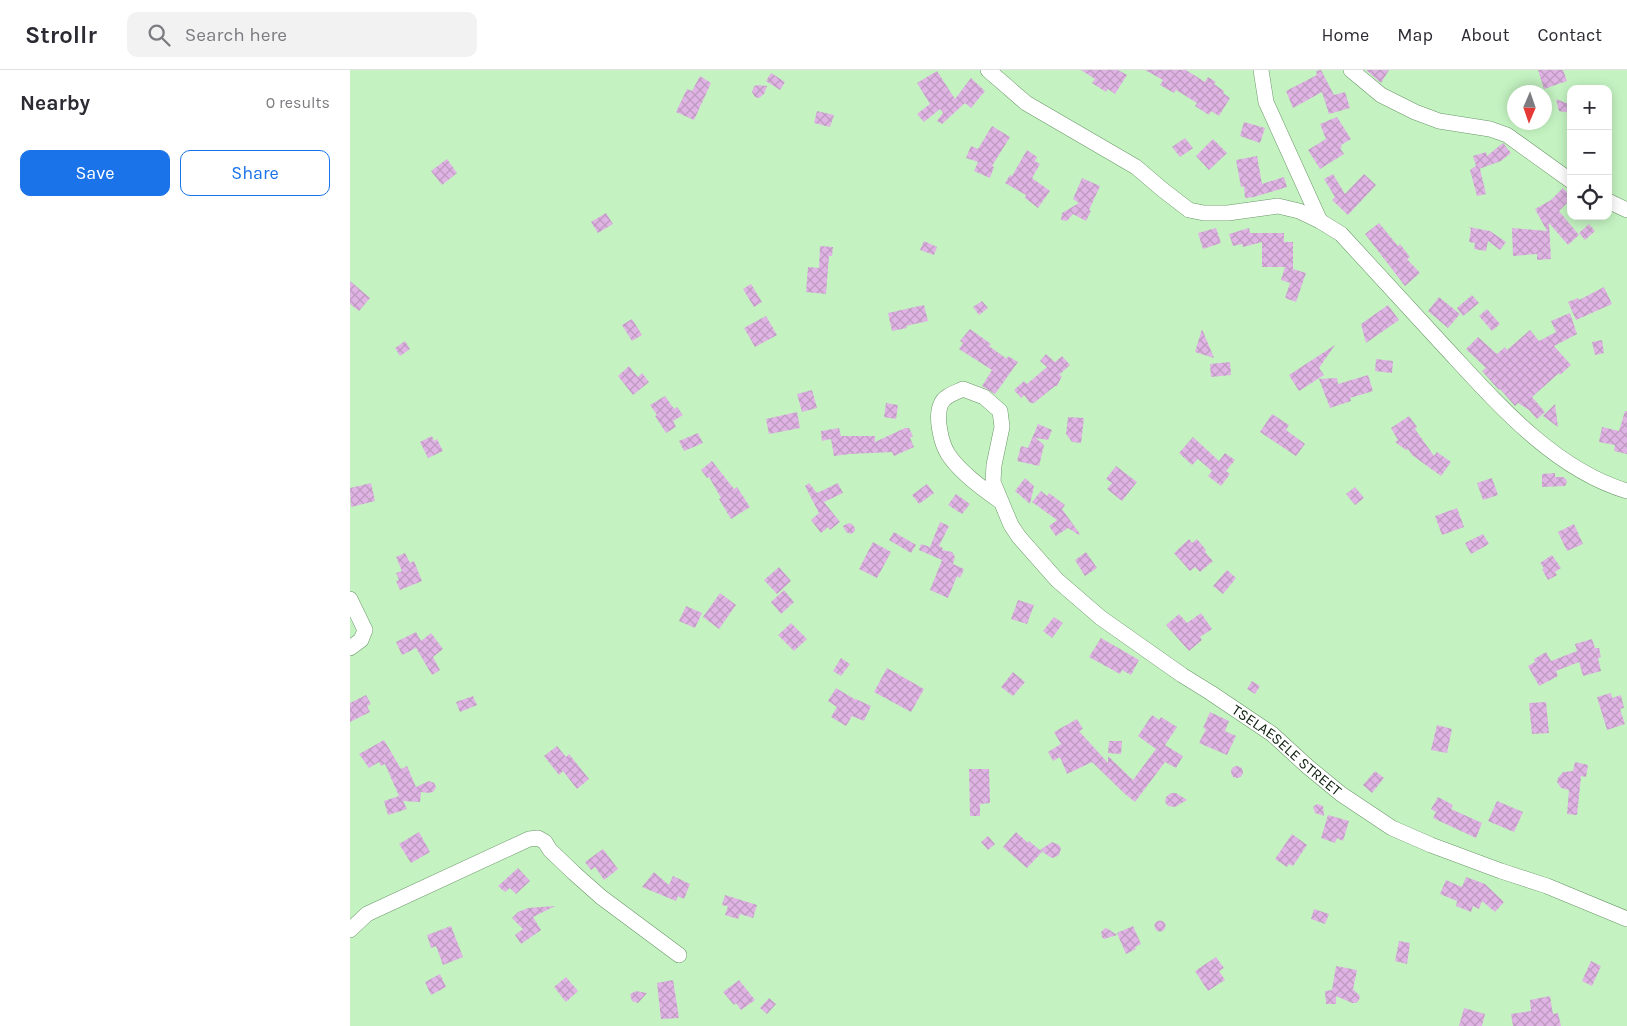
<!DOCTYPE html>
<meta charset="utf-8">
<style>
body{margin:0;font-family:Karla,sans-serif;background:#f2f2f3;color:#2b2b33}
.controls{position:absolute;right:15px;top:15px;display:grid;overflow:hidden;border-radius:10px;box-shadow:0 2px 12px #0003}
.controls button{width:45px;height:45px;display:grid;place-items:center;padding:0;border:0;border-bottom:1px solid #e1e1e2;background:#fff;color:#2b2b33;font:25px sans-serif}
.compass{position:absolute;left:1157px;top:15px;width:45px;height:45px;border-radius:50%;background:#fff;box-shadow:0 2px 12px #0003;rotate:182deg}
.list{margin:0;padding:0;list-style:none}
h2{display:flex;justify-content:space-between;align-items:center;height:65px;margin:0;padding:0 20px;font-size:21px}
h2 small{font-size:16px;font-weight:400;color:#7c7c81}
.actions{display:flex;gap:10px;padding:15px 20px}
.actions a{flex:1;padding:11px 0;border:1px solid #1a73e8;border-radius:10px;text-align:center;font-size:18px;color:#1a73e8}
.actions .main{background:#1a73e8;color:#fff}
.icon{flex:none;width:28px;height:28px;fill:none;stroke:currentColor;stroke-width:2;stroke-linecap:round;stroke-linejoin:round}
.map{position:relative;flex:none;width:1277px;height:956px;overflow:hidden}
header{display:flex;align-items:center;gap:30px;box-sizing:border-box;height:70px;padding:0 25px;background:#fff;border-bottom:1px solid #e1e1e2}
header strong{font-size:24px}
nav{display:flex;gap:28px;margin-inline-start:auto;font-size:18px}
.search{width:350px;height:45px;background:#f2f2f3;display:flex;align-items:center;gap:12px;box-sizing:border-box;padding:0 18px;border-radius:10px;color:#7c7c81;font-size:19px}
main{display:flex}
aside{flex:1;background:#fff}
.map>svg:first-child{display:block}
.building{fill:url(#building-cross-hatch)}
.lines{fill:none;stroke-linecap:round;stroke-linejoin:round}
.street-casing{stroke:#6b9669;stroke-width:16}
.street{stroke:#fff;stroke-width:15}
.labels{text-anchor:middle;stroke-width:4;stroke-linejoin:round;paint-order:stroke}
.street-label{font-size:15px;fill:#0c1d0b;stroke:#fff}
</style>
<header>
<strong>Strollr</strong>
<div class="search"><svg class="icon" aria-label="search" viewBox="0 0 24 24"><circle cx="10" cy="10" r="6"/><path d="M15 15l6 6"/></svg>Search here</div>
<nav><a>Home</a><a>Map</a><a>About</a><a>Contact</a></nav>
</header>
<main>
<aside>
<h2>Nearby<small>0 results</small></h2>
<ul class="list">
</ul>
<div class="actions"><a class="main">Save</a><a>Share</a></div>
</aside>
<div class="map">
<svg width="1277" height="956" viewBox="0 0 1277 956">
<defs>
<pattern id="building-cross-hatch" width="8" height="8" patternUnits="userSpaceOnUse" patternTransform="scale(1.25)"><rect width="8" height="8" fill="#dfb3e3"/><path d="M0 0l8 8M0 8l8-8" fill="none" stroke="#be9ac1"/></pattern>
</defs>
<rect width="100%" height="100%" fill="#c4f3c1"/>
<g class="building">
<polygon points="731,0 768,0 777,5 765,24 758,19 756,22 742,13 745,9"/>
<polygon points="795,0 836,0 855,12 858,7 866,12 864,14 874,21 873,23 880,28 869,46 861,41 859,45 845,36 847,33 826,20 824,23 810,15 813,10"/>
<polygon points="971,0 984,25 995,22 1000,38 979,44 972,22 943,38 936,21 967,5 966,1"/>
<polygon points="1016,0 1039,0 1031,13"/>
<polygon points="1188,0 1213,0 1217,11 1194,19"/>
<polygon points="587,1 605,29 621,8 635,21 621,38 615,33 592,54 587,51 593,43 590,39 574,52 567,44 580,34 567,13"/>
<polygon points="421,3 435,12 430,20 416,11"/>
<polygon points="350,6 361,13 344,50 326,42 337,19 342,21"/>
<polygon points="408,15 417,16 414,24 409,28 405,27 402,22 404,16"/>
<polygon points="1206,29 1221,35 1221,43 1209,41"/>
<polygon points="467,41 484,45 480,57 464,53"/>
<polygon points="987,47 1001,69 991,75 992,77 990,78 994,84 970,99 958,80 976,69 970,54"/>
<polygon points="894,52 915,58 910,73 890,66"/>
<polygon points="642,56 660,67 642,96 644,97 640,108 624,101 628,92 616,88 621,76 628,79"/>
<polygon points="835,68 843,78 830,87 822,77"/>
<polygon points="863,69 877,83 859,100 846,86"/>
<polygon points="1153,73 1161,83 1151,91 1129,99 1130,99 1136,124 1127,126 1120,100 1126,96 1123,86 1136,82 1137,86"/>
<polygon points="677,80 687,87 685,91 690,94 682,108 700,121 688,138 675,128 676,125 655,113 660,105 662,106"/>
<polygon points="907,86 912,114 934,107 937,117 904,127 895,128 894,116 891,117 886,90"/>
<polygon points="97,89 107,103 92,115 81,101"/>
<polygon points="983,104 995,124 1014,104 1026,115 998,145 982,130 985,127 974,109"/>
<polygon points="732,108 750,116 739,140 741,141 736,151 723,144 717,151 711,150 712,143 729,133 723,129"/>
<polygon points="1213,118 1221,127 1221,129 1209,141 1229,165 1218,175 1199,153 1201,189 1187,190 1187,184 1163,186 1162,158 1197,161 1185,139 1201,130"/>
<polygon points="256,143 263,154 248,163 241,152"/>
<polygon points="1029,153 1048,176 1050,174 1060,187 1057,189 1070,203 1055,216 1015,164"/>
<polygon points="1239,154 1245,161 1235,170 1229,163"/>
<polygon points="1118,157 1140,161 1156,172 1150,180 1138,171 1136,181 1124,179 1125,173 1119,172 1121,159"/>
<polygon points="866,158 871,173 853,179 848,163"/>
<polygon points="899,158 900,163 934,163 934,172 943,172 943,199 956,203 946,232 935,228 940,213 931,210 935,197 912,197 912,172 893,177 892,174 883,176 879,164"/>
<polygon points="574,171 587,177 584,185 570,180"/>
<polygon points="470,176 483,177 482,186 479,186 476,224 456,222 458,197 469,198"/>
<polygon points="0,211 20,228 9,241 0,234"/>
<polygon points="401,214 412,232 404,237 393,219"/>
<polygon points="1254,217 1262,234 1226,250 1218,232 1228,228 1229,230"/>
<polygon points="1122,225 1129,233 1113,246 1107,238"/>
<polygon points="1089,227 1110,244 1098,258 1078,241"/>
<polygon points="632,231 638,238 629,245 623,237"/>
<polygon points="574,235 578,251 556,256 557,258 542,261 538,243"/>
<polygon points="1038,235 1049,250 1016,273 1011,254"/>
<polygon points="1137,239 1150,254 1142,261 1129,246"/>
<polygon points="1220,243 1227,264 1204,276 1221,295 1210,305 1209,303 1182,327 1195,342 1187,349 1179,340 1168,333 1165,336 1150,319 1149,320 1132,301 1136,298 1116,279 1128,267 1147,284 1155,277 1157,280 1180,260 1189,271 1206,262 1201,251"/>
<polygon points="416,246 427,265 405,277 394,258"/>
<polygon points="282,249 292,265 282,271 272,255"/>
<polygon points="620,259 641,274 639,276 657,289 658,286 668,292 645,324 632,316 642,300 609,279 613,273 610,271"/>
<polygon points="852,259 864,288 845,282"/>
<polygon points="1252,270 1254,283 1245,285 1242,272"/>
<polygon points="55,271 60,279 50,286 45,278"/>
<polygon points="985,275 969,298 974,305 949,321 939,305"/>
<polygon points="696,284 705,292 712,286 720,295 709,305 712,306 707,316 705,316 684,333 680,333 674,325 671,328 664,320 674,311 677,314 697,297 690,291"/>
<polygon points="1026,289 1043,291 1042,303 1025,301"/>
<polygon points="880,292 881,305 861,307 860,294"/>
<polygon points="279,296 288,307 292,303 299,312 283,325 268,306"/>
<polygon points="1018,305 1023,321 1000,328 1001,331 980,338 969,309 987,308 988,314"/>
<polygon points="462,320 467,338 452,342 447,324"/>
<polygon points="315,326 324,339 327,337 333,345 323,351 326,357 316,363 305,346 307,345 300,335"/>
<polygon points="536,333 548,335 546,349 534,347"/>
<polygon points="1205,334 1208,357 1193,346"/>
<polygon points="1275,341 1277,341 1277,384 1264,381 1265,375 1249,372 1252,357 1269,361"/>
<polygon points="447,342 450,358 419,364 416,349"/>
<polygon points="922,344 939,355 936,360 955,374 946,386 910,362"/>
<polygon points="1059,346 1067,357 1065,359 1084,386 1087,382 1101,392 1091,406 1062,385 1058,379 1056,380 1045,372 1048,370 1041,358"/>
<polygon points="718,347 734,348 731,373 722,372 716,364"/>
<polygon points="688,354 702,360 698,370 686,368 694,375 689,396 667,391 671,376 678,378"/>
<polygon points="489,358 491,366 525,366 525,372 555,358 559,358 563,366 560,368 564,377 544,386 542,382 500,384 484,386 481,369 472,371 471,361"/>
<polygon points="348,363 353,373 334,381 329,371"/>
<polygon points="82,366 84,371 87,369 93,381 78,388 70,372"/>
<polygon points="843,367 869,391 875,383 885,390 876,401 880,404 871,416 858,406 862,401 848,389 842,395 829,383"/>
<polygon points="362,391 384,419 387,417 400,437 381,449 369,429 371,428 359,407 357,408 351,400"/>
<polygon points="766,396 787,412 772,431 757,419 762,413 756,409"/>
<polygon points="1205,403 1205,407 1213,407 1216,409 1217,412 1215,416 1192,417 1192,404"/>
<polygon points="675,408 684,416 680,434 665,421"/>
<polygon points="1142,408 1148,425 1133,430 1127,413"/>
<polygon points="21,413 25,431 1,437 0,418"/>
<polygon points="459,413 467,423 488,413 493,423 474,432 490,452 480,460 478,457 471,463 461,450 469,443 455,416"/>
<polygon points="577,414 584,423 569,434 562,425"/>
<polygon points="1005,417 1014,428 1005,435 996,424"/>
<polygon points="691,421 697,426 699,423 715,435 712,439 730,464 729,465 718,458 706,466 699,456 707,450 682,432"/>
<polygon points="606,424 620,434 612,444 598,435"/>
<polygon points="1107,438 1114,457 1092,465 1085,446"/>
<polygon points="590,452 599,456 589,476 593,478 592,480 602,482 605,487 603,494 614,499 610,508 607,506 598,528 580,520 592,490 569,480 571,474 580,477"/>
<polygon points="499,453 502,454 505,458 505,461 501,464 496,462 493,456"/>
<polygon points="1224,454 1233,474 1217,481 1208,462"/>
<polygon points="544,462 566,475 561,483 539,470"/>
<polygon points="1133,464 1139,474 1121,484 1115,473"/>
<polygon points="839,469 842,473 847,469 856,480 855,482 863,491 850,502 845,497 840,501 824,483"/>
<polygon points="523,472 541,482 527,508 509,499"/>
<polygon points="736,482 747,498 735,506 725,490"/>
<polygon points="55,483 60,493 64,491 72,511 50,520 46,511 49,510 46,503 52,501 46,487"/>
<polygon points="1202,485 1211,498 1205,502 1207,505 1198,510 1192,499 1194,498 1190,493"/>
<polygon points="429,497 441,511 427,524 414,510"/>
<polygon points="877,500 886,508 873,524 863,516"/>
<polygon points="434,520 444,532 431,544 421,532"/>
<polygon points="370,523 386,535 369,559 353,547"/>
<polygon points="668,530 684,535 677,554 661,549"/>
<polygon points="336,536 352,543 345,558 329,551"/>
<polygon points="851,543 862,559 850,567 852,570 839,581 816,555 829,544 837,553"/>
<polygon points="704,547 713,553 702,568 693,561"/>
<polygon points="441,553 457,569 444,581 428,565"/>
<polygon points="66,562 71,571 81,563 93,579 83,587 90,600 82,605 66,578 52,585 46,572"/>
<polygon points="751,568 789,590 781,605 772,600 770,604 739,587"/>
<polygon points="1242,569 1245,578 1249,578 1251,587 1248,588 1251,601 1233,606 1229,592 1206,601 1208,606 1189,616 1178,596 1185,592 1184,589 1196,582 1201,591 1227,581 1225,574"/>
<polygon points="491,588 500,594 491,606 483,601"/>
<polygon points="537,598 574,619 561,642 524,622"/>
<polygon points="663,602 675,612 663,626 651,617"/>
<polygon points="902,611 910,616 905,624 897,619"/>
<polygon points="486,618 506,630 506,629 521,636 514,651 502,646 496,656 481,647 487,637 478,631"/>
<polygon points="1261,623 1262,628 1271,625 1274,638 1270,639 1275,654 1257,660 1247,627"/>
<polygon points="16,625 21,634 17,636 20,642 0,652 0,633"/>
<polygon points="123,626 127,635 110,642 106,632"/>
<polygon points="1196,632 1199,663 1182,664 1179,633"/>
<polygon points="860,642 879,651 875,661 886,666 877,685 849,673 856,659 853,658"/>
<polygon points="802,645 809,650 811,647 827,657 815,675 833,686 826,698 815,692 785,732 774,723 742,692 717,704 710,687 703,691 698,682 711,674 704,662 727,649 733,659 729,661 758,693 758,686 783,710 806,679 788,666"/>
<polygon points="1087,655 1102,659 1097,683 1081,680"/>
<polygon points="34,670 51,699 57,696 66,717 79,711 84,713 86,717 84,721 80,723 71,722 70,732 53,731 57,739 38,745 34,731 49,726 35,694 31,696 29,692 19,698 9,684"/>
<polygon points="759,671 772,671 771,684 758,683"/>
<polygon points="207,676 216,687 219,684 239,709 227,719 213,701 209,705 194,686"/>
<polygon points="1225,692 1238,695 1236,707 1231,706 1227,745 1217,744 1219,720 1211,718 1207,712 1208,708 1213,702 1223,701"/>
<circle cx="887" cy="702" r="6"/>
<polygon points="619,699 639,699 640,733 630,734 630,746 620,746"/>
<polygon points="1025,701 1034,708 1022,723 1013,715"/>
<polygon points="821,723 826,723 837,730 825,737 818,736 815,732 816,727"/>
<polygon points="1088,727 1103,735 1101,739 1132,753 1126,768 1083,748 1086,742 1081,739"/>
<polygon points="1147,731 1173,742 1164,762 1138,751"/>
<polygon points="967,734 973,736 974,746 965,743 963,737"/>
<polygon points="978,745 999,751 993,771 987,768 985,773 971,768"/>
<polygon points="69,762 80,782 61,793 49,774"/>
<polygon points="666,762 678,773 679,771 692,782 677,798 653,777"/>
<polygon points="942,764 957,775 943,796 939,794 937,797 925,789"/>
<polygon points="638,766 645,774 638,780 631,772"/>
<polygon points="702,772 709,775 711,778 709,785 703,788 700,787 690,780"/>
<polygon points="253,779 268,799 254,810 245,797 241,800 235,792"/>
<polygon points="168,798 180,811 166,824 160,818 155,822 148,816"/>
<polygon points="304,802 319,815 323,806 340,814 334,829 328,826 326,831 292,817"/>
<polygon points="1116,807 1135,814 1154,832 1145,842 1132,831 1129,839 1123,836 1121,842 1106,836 1107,831 1090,824 1096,810 1112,817"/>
<polygon points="375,825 407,835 403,848 390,844 388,849 375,845 378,836 372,835"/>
<polygon points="205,836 183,847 191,860 171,874 165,865 173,859 162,848 168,842 178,838"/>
<polygon points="964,839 979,844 975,854 961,849"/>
<circle cx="810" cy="856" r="5.5"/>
<polygon points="101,856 113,887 93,895 86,876 81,878 77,865"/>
<polygon points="783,856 791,874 785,877 786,879 776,884 767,863"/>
<polygon points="755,858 758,859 767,865 754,869 752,867 751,862"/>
<polygon points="1049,871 1060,873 1057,894 1045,891"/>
<polygon points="866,887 874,898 869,901 875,910 858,921 845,901"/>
<polygon points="1241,891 1251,896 1242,916 1232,911"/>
<polygon points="986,896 1007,900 1003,919 1010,926 1009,930 1006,933 1002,933 986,926 986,934 976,934 975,921 982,920"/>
<polygon points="90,904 96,917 81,925 75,912"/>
<polygon points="216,907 228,921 216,932 204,917"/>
<polygon points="323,910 329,948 311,949 307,913"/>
<polygon points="389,910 405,930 391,940 386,933 384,935 373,922"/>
<polygon points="286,921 297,923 288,933 282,931 280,924"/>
<polygon points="1200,926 1203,944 1208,943 1211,956 1163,956 1161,944 1181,941 1180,930"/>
<polygon points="419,928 426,934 417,944 410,938"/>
<polygon points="1114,938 1135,944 1132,956 1109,956"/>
</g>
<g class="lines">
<defs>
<g id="street">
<path d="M638,0L676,33L786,97L813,120L839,140L854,143H878L928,136L949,141L970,151L991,164C1025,201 1059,238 1094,276C1145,331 1203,399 1277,421"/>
<polyline points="911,0 916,32 970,151"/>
<polyline points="1001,0 1031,25 1065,42 1089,51 1140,59 1157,65 1221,111"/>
<polyline points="1258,131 1277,140"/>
<path id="s1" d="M650,431C634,420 608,400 598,384C591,373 585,346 591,334C594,326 605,323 613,319L634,327L650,341L652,357L644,395L643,412L661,455L669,467L707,510L751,548L832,605L861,623L922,664L957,696L991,724L1042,758L1081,775L1151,801L1197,816L1277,849"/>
<polyline points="0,529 15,560 11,570 0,578"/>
<polyline points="0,860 17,844 179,769 188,768 195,772 200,780 224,803 251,827 329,885"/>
</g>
</defs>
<use href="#street" class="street-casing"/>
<use href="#street" class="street"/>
</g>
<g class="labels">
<g class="street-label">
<text dy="5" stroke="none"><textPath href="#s1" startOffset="670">TSELAESELE STREET</textPath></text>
</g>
</g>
</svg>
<div class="controls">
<button>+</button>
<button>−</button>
<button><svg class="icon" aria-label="locate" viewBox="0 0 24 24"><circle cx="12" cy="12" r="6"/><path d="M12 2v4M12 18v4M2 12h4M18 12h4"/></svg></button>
</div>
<svg class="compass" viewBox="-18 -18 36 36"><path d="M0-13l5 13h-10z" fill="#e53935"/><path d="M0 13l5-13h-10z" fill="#7c7c81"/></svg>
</div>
</main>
